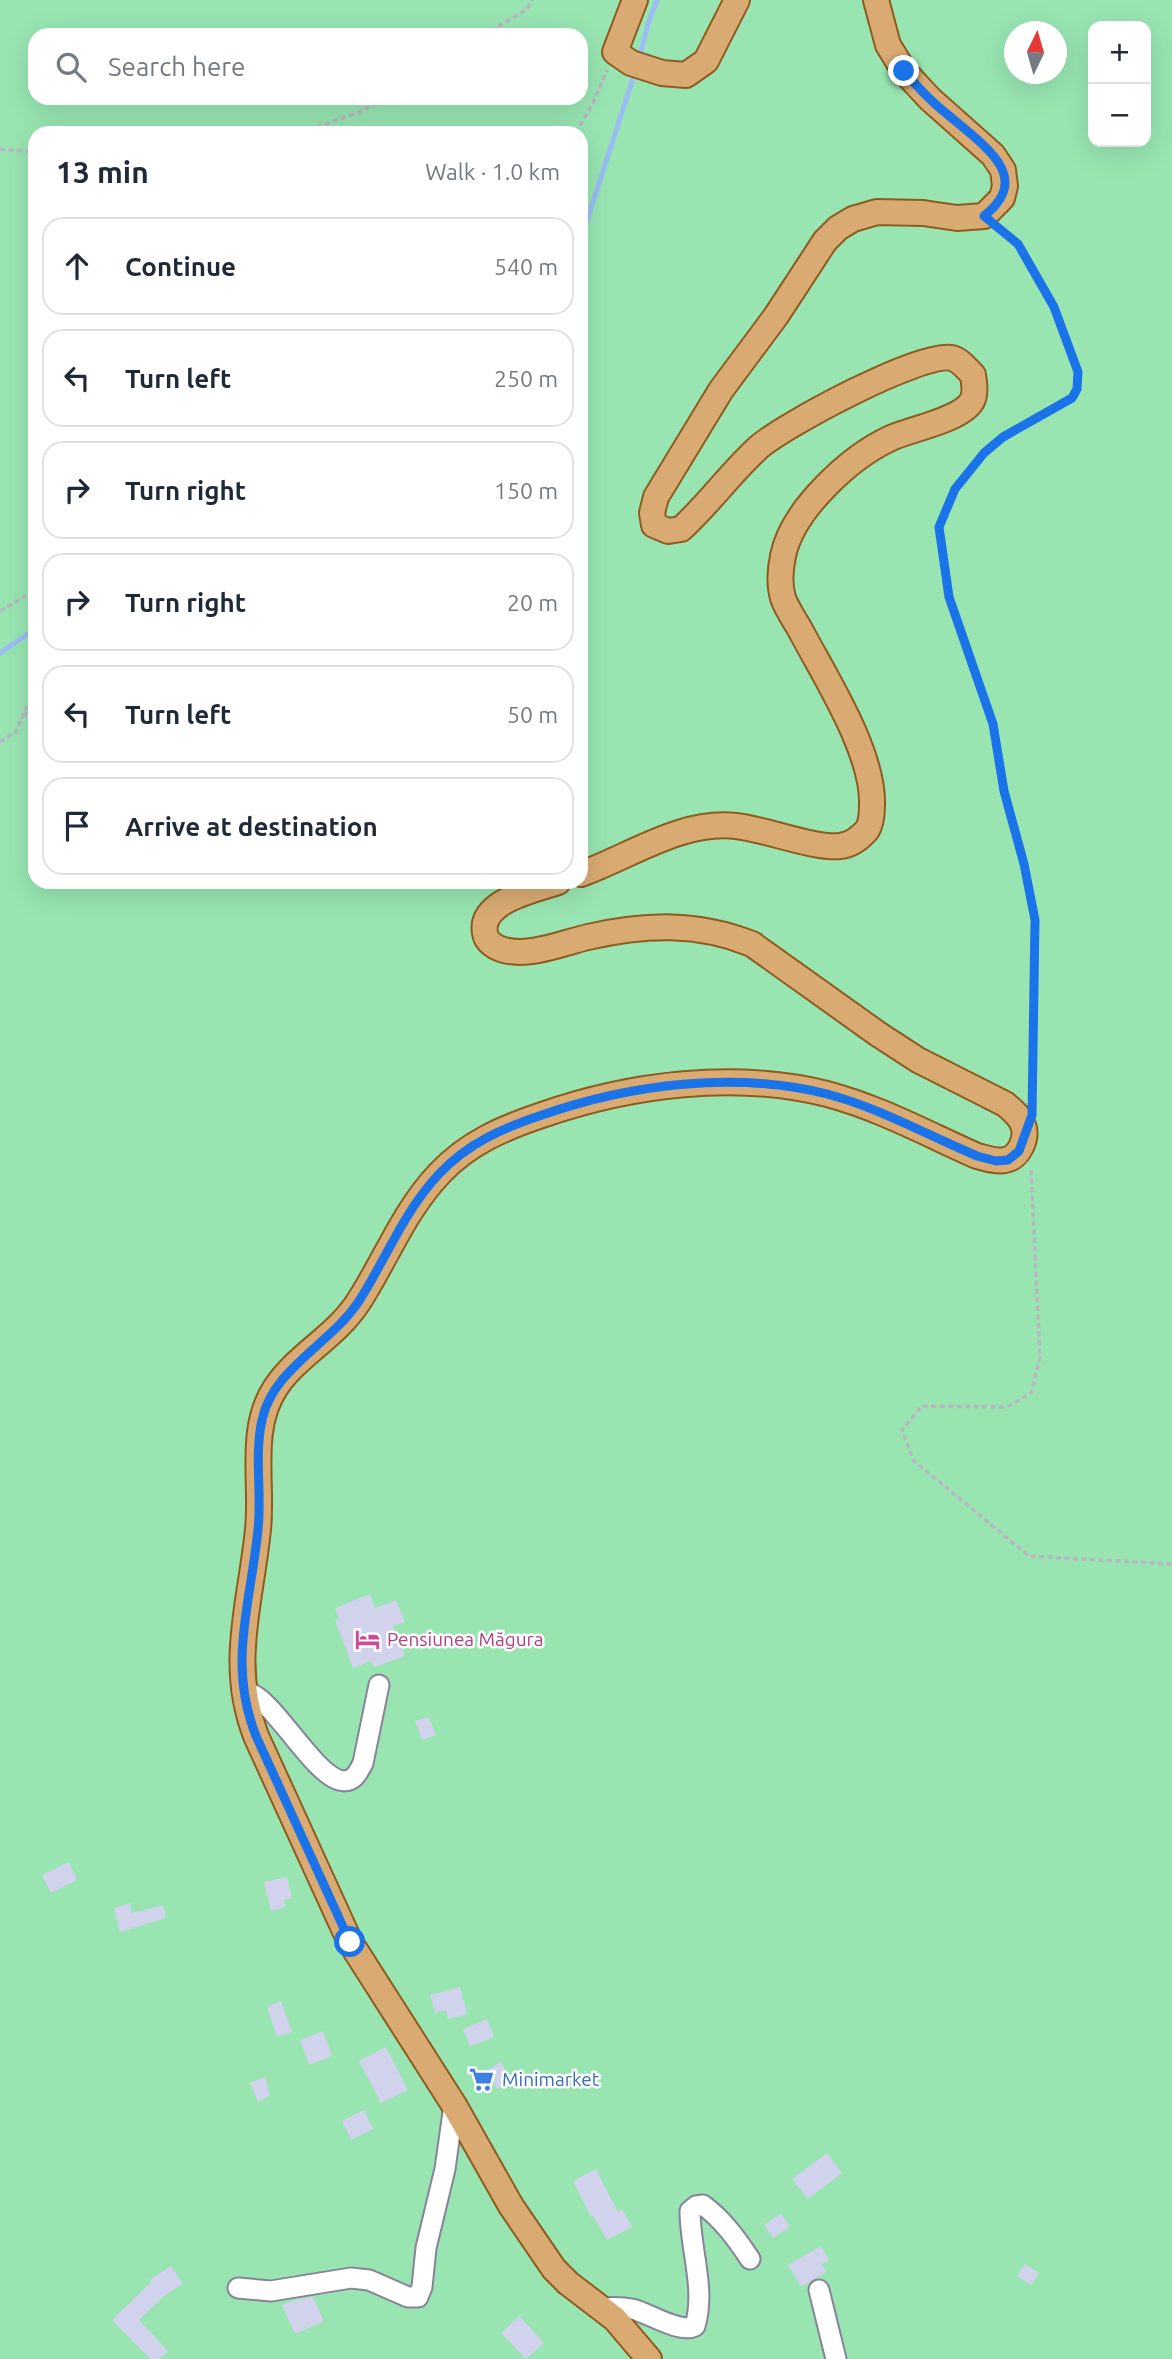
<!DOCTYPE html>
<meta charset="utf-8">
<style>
body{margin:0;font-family:Ubuntu,sans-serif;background:#f6f6f7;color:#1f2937}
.controls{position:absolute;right:21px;top:21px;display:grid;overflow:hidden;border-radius:14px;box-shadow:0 7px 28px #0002}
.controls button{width:63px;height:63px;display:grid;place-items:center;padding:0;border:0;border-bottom:2px solid #e0e1e3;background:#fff;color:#1f2937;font:35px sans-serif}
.compass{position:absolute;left:1004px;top:21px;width:63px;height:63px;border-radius:50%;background:#fff;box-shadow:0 7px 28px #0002;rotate:5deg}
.stop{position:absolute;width:21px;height:21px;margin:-16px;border:5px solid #1a73e8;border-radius:50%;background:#fff}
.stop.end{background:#1a73e8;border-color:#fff;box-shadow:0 2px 7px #0008}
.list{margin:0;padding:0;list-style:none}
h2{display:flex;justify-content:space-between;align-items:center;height:91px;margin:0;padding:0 28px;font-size:30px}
h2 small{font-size:23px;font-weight:400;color:#747a83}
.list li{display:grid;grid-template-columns:46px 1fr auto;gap:21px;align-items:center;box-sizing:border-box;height:98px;margin:0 14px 14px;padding:0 14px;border:2px solid #e0e1e3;border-radius:21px}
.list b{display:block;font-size:26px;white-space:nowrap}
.list em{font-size:23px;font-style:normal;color:#747a83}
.icon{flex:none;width:38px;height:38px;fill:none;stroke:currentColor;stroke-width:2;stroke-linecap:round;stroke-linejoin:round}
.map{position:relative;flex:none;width:1172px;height:2359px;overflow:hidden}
.search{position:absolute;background:#fff;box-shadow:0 7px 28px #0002;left:28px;top:28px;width:560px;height:77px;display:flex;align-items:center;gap:18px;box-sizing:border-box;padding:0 24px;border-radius:21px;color:#747a83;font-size:26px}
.panel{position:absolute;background:#fff;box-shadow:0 7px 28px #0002;left:28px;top:126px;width:560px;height:763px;border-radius:21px}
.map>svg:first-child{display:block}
.green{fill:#98e5b2;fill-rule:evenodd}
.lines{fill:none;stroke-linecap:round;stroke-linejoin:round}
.stream{stroke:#9abdf5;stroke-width:5}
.building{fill:#d1d2ec}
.minor-casing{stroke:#86839b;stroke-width:23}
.major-casing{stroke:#8e5c21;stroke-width:28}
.path{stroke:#b8b6c1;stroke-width:3.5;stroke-dasharray:5 3.5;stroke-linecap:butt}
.minor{stroke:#fff;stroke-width:19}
.major{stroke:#d9ab72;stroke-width:24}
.route{stroke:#1a73e8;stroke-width:9}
.labels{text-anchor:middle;stroke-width:5;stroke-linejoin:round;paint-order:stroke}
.hotel-label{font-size:19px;fill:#b23c85;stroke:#fff;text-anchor:start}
.shop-label{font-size:19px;fill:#366cbe;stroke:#fff;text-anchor:start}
</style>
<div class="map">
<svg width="1172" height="2359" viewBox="0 0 1172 2359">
<rect width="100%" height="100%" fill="#f4f2fd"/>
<path class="green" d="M0,0H1172V2359H0ZM1093,26H1146V142H1093ZM1014,32H1056V74H1014ZM35,35H581V98H35ZM35,133H581V882H35Z"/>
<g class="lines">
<g class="stream">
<polyline points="639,59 648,24 657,0"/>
<polyline points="581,239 635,72"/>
<polyline points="0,653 35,629"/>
</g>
</g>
<g class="building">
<polygon points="370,1594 375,1608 396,1600 405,1622 393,1626 405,1656 374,1667 371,1661 353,1668 335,1620 339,1618 335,1608"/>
<polygon points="429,1717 436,1735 422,1740 415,1721"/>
<polygon points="69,1862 77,1880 51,1893 42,1875"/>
<polygon points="287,1877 292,1898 284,1900 286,1907 271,1911 264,1882"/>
<polygon points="130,1903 132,1913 163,1905 166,1918 120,1932 114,1908"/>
<polygon points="460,1987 467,2014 448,2019 446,2010 435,2013 430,1995"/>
<polygon points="281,2001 292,2032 277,2037 267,2007"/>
<polygon points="487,2019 494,2037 470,2046 463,2029"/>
<polygon points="323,2031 332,2056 309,2065 300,2040"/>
<polygon points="386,2047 408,2090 381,2103 359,2061"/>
<polygon points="501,2062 511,2081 497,2089 487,2070"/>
<polygon points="265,2077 270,2095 258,2102 250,2083"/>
<polygon points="364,2110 373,2129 351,2140 342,2121"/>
<polygon points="827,2153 842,2173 808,2199 792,2179"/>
<polygon points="596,2169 618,2212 622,2209 632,2227 607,2240 593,2216 591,2217 573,2181"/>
<polygon points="781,2213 790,2227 773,2238 764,2225"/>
<polygon points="821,2246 829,2260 822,2264 826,2272 801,2287 788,2265"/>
<polygon points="1025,2264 1039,2273 1031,2285 1017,2276"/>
<polygon points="171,2266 183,2284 164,2296 139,2320 168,2351 159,2359 150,2359 112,2320 151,2282 150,2280"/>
<polygon points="313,2297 324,2321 295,2334 282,2305 295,2300"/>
<polygon points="519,2316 544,2343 526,2359 501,2333"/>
</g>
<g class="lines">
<defs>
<g id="minor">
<path d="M242,1690C247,1692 253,1694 257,1697C280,1713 315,1773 339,1780C353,1784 358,1773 363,1763L379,1685"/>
<polyline points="238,2288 271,2291 351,2278 369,2280 408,2297 418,2297 422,2287 426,2248 445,2169 454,2105"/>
<polyline points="819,2290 836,2359"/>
<path d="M603,2308C613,2307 622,2307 632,2309C649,2313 680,2334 695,2326C706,2289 690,2249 690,2211L696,2206L703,2205C723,2220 736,2238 750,2259"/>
</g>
<g id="major">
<polyline points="635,0 615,52 631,63 662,73 686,75 706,61 737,0"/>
<path d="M581,874C631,856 681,820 736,826C765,829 815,849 840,846C850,845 860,838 867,830C871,824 872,813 872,805C874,754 827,680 803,635C797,623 787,610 783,598C779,584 780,570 783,556C792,510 850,457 891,438C911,429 961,420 972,401C976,394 974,382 973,375C967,369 960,360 952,358C922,351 784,425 759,447C731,472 709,504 681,529L668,531L654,525L652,513L656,497L721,390L776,316L825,241L838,228L853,219L877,212L923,213L957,218L984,216L1002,198L1005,186L1003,170L993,155L930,99L904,71L888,45L876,0"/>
<path d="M558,882C535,890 479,901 485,933C486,942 496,948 504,950C530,957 563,943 588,937C646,924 697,922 752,944L878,1034L918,1060L1005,1104C1012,1110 1020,1116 1023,1125C1028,1138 1019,1158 1005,1160C995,1162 986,1158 977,1156C927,1134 880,1108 827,1094C735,1071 631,1084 542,1115C503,1128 468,1143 439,1174C404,1211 386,1259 359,1301C337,1336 297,1355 276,1387C248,1429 263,1482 258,1529C251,1602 228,1664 256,1736L350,1942L454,2105L511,2206L554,2269L568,2283L615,2319L649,2359"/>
</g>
</defs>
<use href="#minor" class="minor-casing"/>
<use href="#major" class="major-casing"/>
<g class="path">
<polyline points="484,35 527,9 532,0"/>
<polyline points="301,133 362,111 383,98"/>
<polyline points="576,133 593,103 607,70"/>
<polyline points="0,149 35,152"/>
<polyline points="999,229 1018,244 1054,307 1078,371 1077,389 1071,398 1003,437 984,454 955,489 939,527 949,597 993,724 1004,791 1024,864 1035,920 1033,1102"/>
<polyline points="0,611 35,590"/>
<polyline points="24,716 35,705"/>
<polyline points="0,742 16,732 35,687"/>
<polyline points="1031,1170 1040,1358 1031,1393 1007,1407 922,1406 902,1430 913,1460 1029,1556 1172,1564"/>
</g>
<use href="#minor" class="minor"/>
<use href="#major" class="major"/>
</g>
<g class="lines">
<path class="route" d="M350,1942L256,1736C227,1663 251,1603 258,1529C262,1493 254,1456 262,1420C273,1368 331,1344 359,1301C386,1259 404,1211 439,1174C468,1143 503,1128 542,1115C631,1084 735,1071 827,1094C880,1108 927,1135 977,1156L996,1161L1008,1160L1019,1151L1032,1115L1035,920L1024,864L1004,791L993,724L949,597L939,527L955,489L984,453L1003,437L1072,398L1077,389L1078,372L1054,307L1018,244L984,216C999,204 1011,189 1002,169C992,146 949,118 931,100C921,91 913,81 904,71"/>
</g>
<defs>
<symbol id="hotel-bare" viewBox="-9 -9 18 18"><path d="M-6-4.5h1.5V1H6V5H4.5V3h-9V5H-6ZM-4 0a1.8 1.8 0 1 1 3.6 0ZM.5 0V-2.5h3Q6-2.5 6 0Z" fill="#d1479c" stroke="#fff" stroke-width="2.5" paint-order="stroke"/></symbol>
<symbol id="supermarket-bare" viewBox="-9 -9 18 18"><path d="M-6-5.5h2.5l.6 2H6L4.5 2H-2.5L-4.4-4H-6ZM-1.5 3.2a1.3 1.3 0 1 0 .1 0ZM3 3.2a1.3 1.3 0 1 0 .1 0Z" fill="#3f7fe0" stroke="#fff" stroke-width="2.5" paint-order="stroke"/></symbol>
</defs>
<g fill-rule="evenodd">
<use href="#hotel-bare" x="350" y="1622" width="35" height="35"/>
<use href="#supermarket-bare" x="464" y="2062" width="35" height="35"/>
</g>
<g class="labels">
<g class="hotel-label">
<text x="387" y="1646">Pensiunea Măgura</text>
</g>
<g class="shop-label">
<text x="502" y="2086">Minimarket</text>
</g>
</g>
</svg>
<div class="controls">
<button>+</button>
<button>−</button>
</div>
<svg class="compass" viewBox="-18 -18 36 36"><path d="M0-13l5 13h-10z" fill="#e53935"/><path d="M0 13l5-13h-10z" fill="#747a83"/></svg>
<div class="stop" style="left:350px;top:1942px"></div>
<div class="stop end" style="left:904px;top:71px"></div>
<div class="search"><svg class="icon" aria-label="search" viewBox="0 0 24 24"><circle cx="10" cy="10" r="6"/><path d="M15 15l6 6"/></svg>Search here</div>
<section class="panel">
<h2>13 min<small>Walk · 1.0 km</small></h2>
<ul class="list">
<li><svg class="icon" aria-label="ahead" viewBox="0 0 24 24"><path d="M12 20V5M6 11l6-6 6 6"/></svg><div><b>Continue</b></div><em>540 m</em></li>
<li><svg class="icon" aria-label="left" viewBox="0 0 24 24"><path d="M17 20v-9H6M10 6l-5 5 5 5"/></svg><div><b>Turn left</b></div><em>250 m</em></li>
<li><svg class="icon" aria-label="right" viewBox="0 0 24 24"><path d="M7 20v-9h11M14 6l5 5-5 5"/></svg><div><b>Turn right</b></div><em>150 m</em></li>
<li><svg class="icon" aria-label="right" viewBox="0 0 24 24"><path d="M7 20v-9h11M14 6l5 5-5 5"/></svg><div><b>Turn right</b></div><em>20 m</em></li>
<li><svg class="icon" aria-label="left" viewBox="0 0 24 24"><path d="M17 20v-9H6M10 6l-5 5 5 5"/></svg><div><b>Turn left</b></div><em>50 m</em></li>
<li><svg class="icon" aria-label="arrive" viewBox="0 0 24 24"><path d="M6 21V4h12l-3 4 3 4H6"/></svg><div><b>Arrive at destination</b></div></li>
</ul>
</section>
</div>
